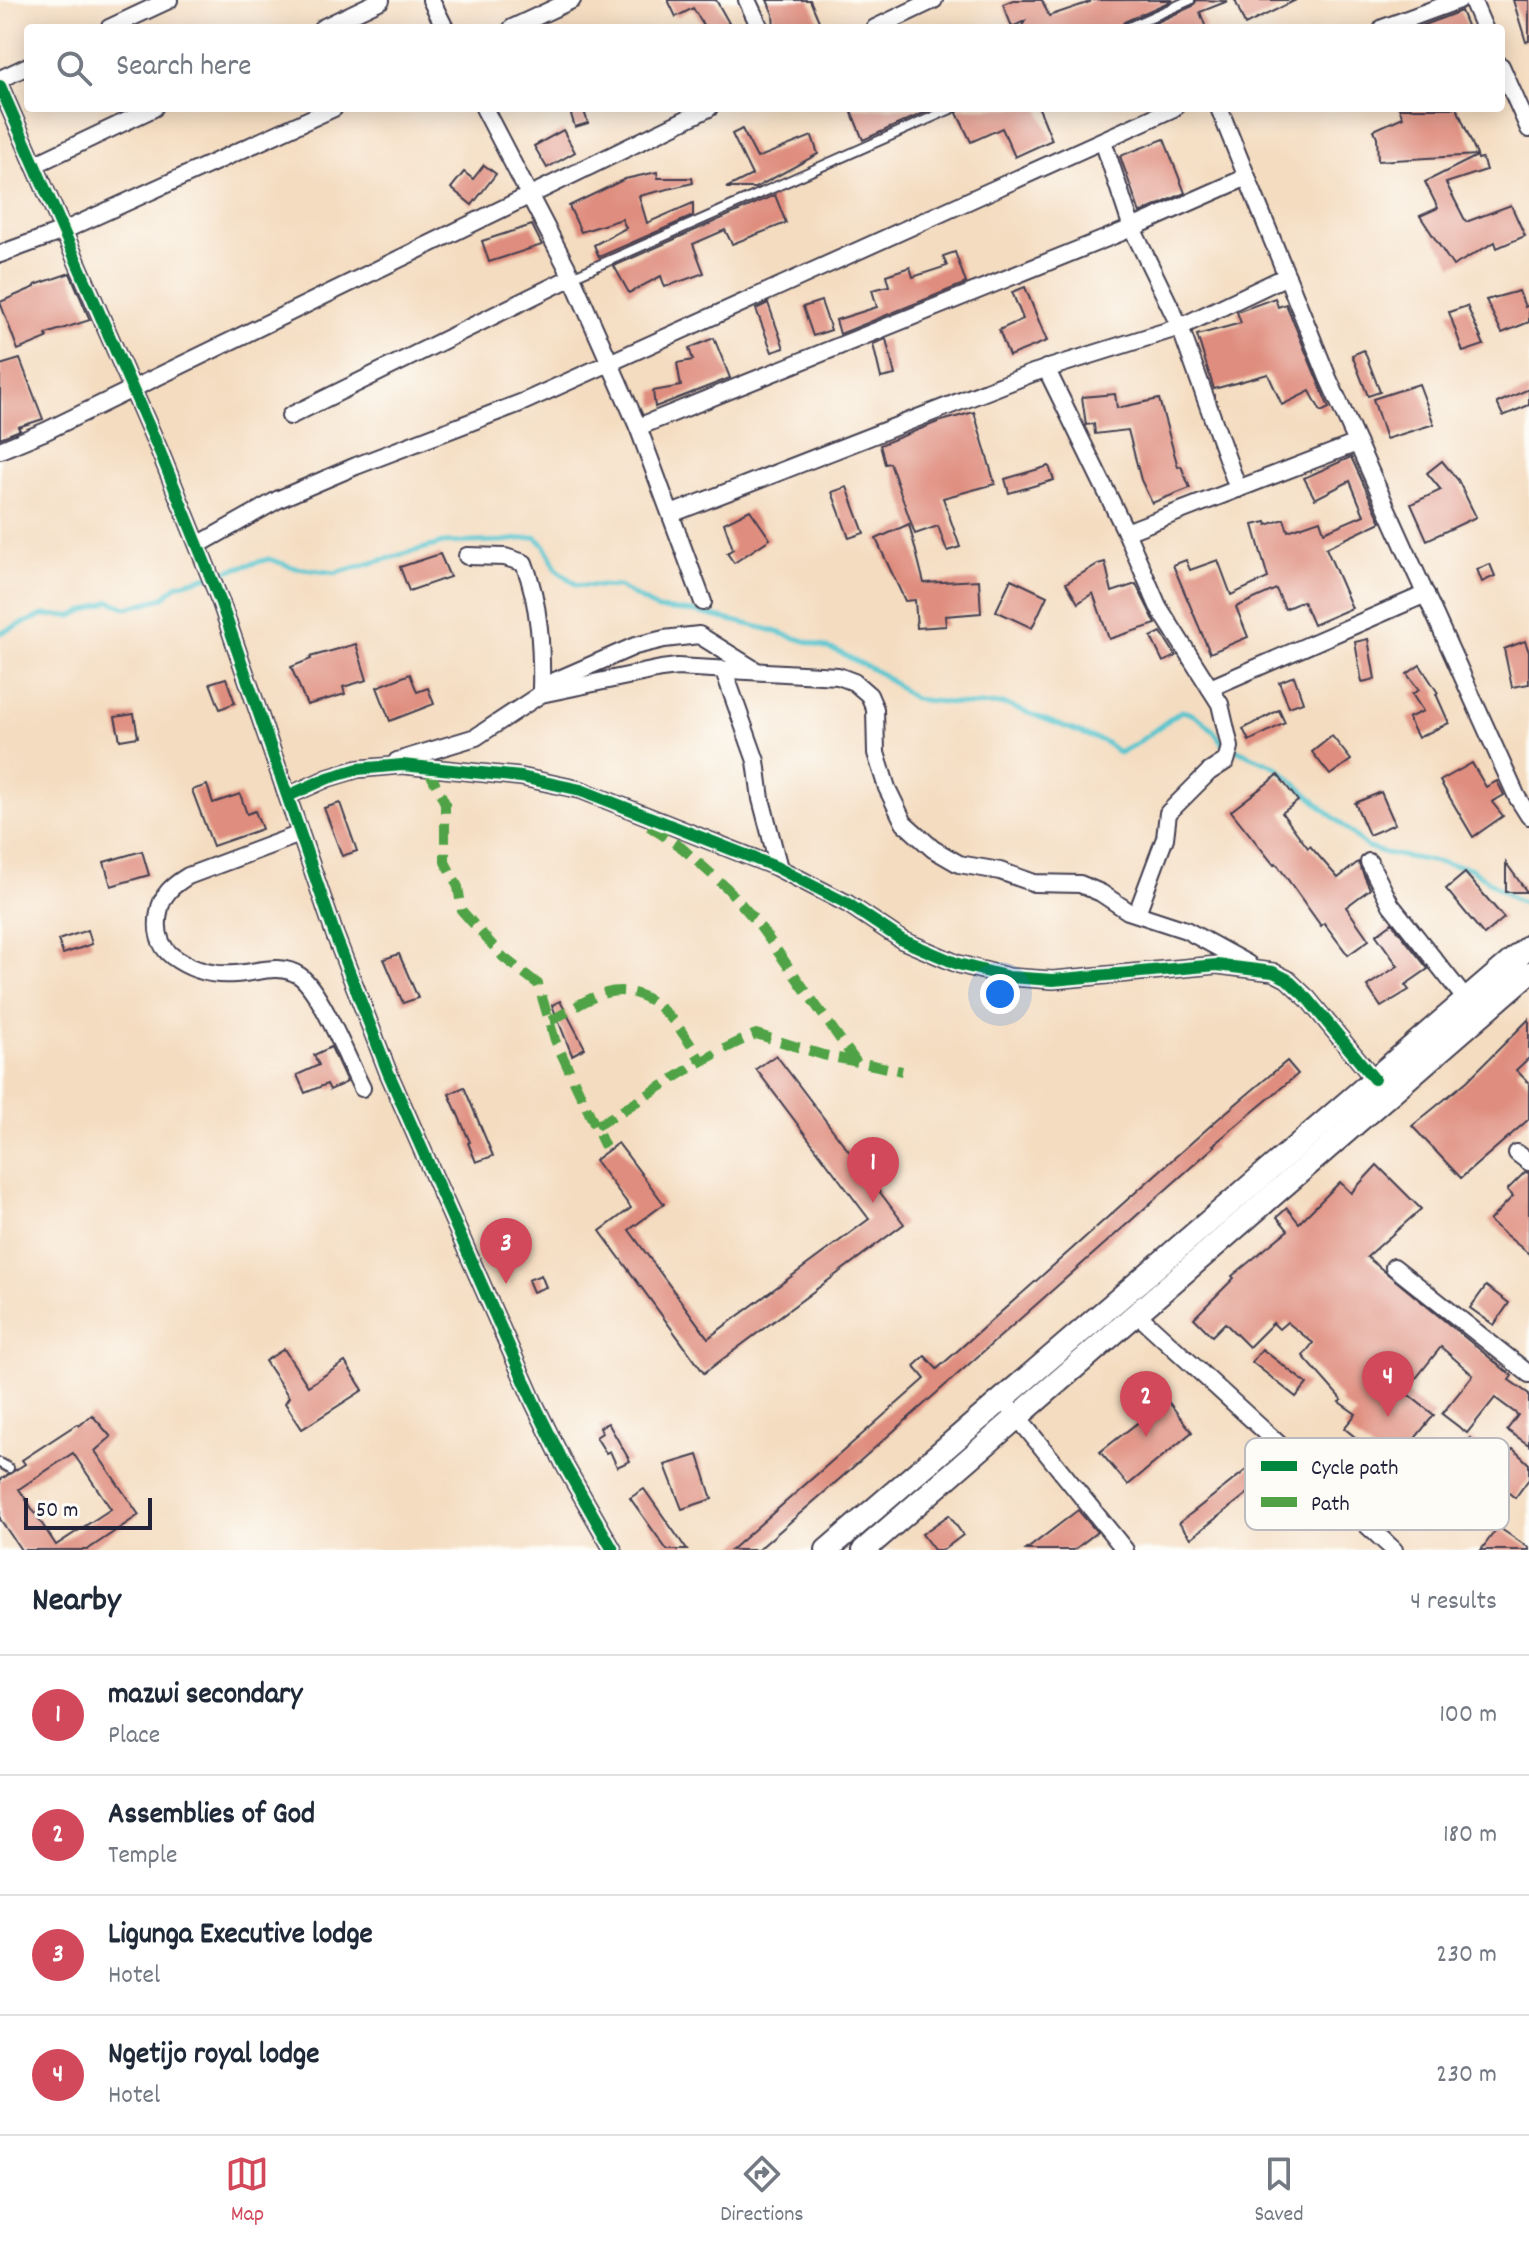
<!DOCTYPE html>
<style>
body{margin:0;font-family:Dekko,sans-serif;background:#f2f2f3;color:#1f2937}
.scale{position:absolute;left:24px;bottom:20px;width:128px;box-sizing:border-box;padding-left:8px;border:4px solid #22223b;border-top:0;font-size:22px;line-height:28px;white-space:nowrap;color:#22223b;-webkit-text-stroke:6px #fdfcf7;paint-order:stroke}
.you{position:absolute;left:1000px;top:994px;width:28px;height:28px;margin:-20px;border:6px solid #fff;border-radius:50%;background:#1a73e8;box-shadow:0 0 0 12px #1a73e833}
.badge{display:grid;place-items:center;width:52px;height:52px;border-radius:50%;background:#d1495b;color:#fff;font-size:26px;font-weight:700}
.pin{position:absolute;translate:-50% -66px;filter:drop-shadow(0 2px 4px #0008)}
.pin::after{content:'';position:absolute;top:42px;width:28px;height:24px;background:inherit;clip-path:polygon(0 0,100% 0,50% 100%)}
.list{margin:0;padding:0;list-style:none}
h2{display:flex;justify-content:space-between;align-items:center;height:104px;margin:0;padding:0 32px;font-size:34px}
h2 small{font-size:26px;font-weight:400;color:#747a83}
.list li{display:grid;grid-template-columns:52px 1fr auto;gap:24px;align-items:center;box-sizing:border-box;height:120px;padding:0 32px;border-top:2px solid #e0e1e3}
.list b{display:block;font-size:30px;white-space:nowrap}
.list p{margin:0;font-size:26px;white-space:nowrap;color:#747a83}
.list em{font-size:26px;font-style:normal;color:#747a83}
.icon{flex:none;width:44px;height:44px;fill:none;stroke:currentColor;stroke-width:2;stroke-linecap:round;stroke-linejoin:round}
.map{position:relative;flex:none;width:1529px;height:1550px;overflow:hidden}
.search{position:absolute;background:#fff;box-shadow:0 4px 20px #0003;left:24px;right:24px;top:24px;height:88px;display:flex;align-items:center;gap:20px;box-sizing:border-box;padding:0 28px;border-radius:8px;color:#747a83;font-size:30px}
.sheet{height:584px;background:#fff}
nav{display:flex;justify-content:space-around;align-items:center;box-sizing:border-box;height:112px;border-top:2px solid #e0e1e3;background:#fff;font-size:22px;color:#747a83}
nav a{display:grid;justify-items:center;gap:4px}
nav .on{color:#d1495b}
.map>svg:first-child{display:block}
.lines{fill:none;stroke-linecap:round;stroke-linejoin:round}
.stream{stroke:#57c4ce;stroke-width:5}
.building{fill:#df8d7e;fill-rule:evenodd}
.lane-casing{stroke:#423e4f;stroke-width:12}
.street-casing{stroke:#423e4f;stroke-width:20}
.secondary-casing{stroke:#423e4f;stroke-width:26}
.lane{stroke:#fff;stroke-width:8}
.street{stroke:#fff;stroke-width:16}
.secondary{stroke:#fff;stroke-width:22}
.quiet{stroke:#50a245;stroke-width:10;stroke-dasharray:20 10;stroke-linecap:butt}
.cycleway-casing{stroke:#fdfcf7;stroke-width:17}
.cycleway{stroke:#00873e;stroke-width:12}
.key{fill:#fdfcf7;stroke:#bbbbbf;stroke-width:2}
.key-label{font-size:22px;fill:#22223b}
</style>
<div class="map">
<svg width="1529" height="1550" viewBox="0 0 1529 1550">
<rect width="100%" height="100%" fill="#fdfcf7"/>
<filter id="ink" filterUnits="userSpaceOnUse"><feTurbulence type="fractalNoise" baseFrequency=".0125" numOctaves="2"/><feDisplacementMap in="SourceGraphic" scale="16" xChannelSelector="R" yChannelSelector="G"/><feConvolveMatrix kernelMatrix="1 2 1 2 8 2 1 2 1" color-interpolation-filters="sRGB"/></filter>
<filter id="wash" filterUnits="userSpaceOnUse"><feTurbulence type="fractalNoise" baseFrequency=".006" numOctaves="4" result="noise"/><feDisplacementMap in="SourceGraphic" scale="32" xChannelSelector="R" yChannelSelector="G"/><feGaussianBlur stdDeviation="1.8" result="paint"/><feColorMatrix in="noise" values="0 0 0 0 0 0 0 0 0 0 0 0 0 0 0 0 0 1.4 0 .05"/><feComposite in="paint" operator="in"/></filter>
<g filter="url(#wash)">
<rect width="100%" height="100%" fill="#f4dcc0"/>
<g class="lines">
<g class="stream">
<path d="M0,633L43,615L72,616L110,601L127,608L163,598L177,585L269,559L296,568L336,573L443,543L503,541L536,537L545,546L557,570L577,585L619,587L658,609L696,612L767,629L837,651L883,675L914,699L970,705L1004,704L1105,742L1119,753L1137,743L1181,711C1200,714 1214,730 1223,744"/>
<polyline points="1233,748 1277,767 1367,847 1385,853 1470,868 1515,900 1529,905"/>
</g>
</g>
<g id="blocks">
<g class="building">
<polygon points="668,0 716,0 729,23 720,28 705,28 693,8 676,17"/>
<polygon points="767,0 810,0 822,28 774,28 773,14"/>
<polygon points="1013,0 1042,0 1049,16 1090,2 1089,0 1173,0 1124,22 1120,28 1021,28 1025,21 1012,27 1003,4"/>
<polygon points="1197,0 1228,1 1200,12 1206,28 1144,28 1193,6"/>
<polygon points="1235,0 1296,0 1245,25"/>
<polygon points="1513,0 1529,0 1529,41 1526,42"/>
<polygon points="1461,11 1468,28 1420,28 1419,27"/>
<polygon points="569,108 583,108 588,123 575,127"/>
<polygon points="850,108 935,108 863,140"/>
<polygon points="960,108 1039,108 1052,140 1015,157 1002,128 971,142 957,113"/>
<polygon points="1399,108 1457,108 1477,155 1378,161 1377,137 1374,130 1403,117"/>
<polygon points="742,129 757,158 812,136 818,154 755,188 726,188 752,175 732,134"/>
<polygon points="563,130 575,152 547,168 534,146"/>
<polygon points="1164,139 1185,193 1140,213 1120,156"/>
<polygon points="1477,156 1478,159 1482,158 1486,170 1446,183 1466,222 1511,205 1525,236 1497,248 1495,242 1453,266 1420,216 1438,208 1425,182"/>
<polygon points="484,165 496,174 472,205 451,188 464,172 473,179"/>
<polygon points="657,172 658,178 692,178 693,183 639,196 647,223 693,203 693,216 599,257 594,245 626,228 622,219 581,232 569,206 625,179"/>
<polygon points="775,195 786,223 732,244 725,230 693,244 704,273 665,287 661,276 629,293 614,266"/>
<polygon points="532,225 542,245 489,262 482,241"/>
<polygon points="955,252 966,283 840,334 836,320 877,307 872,290 889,286 886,275 910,267 913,277 947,266 943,256"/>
<polygon points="70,273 90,320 46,334 47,338 18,350 0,302 35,287 35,285"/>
<polygon points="1025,287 1047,341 1009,356 999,330 1023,319 1012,292"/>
<polygon points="1519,291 1525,307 1529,305 1529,322 1502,333 1486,300"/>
<polygon points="1275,298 1278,307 1286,304 1329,408 1321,412 1310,391 1282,405 1268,374 1214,389 1197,335 1241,323 1237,312"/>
<polygon points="821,301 831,330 813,336 803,307"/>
<polygon points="768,303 784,348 772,352 756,309"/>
<polygon points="1467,306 1484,345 1463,352 1449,312"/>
<polygon points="714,338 730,378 655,407 653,391 681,386 677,363 693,360 689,348"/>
<polygon points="886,339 895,375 881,378 873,344"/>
<polygon points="1364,350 1380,392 1368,396 1352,355"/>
<polygon points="20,359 43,419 18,427 20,430 0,438 0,365"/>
<polygon points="1419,384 1434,424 1386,439 1373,399"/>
<polygon points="1529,389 1529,405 1503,416 1497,403"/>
<polygon points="1115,394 1117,408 1159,399 1178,467 1181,466 1190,488 1152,503 1141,480 1128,430 1095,434 1094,424 1086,425 1082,397"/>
<polygon points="974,412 995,484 943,498 960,547 947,551 938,526 915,534 890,463 885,464 880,445 938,422"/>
<polygon points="1351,457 1381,522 1326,548 1352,608 1313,625 1303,601 1285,609 1276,589 1236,607 1248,637 1210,653 1173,565 1186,560 1190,570 1218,560 1231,595 1268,578 1253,525 1266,522 1267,525 1284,519 1288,531 1320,520 1324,532 1364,515 1350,481 1315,499 1304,478"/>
<polygon points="1442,461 1458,480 1476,517 1427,540 1411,504 1441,490 1427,473"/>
<polygon points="1049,466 1054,480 1009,493 1005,479"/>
<polygon points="847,487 864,533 849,538 832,492"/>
<polygon points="750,510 770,539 734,563 727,553 733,549 724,523"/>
<polygon points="909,524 924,583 979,580 981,613 945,616 946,626 917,628 915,600 905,601 876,539"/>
<polygon points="440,554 450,577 409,591 400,567"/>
<polygon points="1105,562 1112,592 1136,584 1156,624 1109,639 1093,593 1078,603 1066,583 1098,564"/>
<polygon points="1490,564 1495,576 1482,582 1477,569"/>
<polygon points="1011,579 1047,596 1032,628 996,611"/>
<polygon points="1161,632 1176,656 1163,662 1151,637"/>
<polygon points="1368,639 1375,679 1362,682 1355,642"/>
<polygon points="1525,641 1529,652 1529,684 1512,687 1504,649"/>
<polygon points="356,644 367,680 343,687 345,694 307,705 291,667 311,659 310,657"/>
<polygon points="1420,665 1438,693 1436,694 1449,723 1418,738 1408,718 1423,711 1412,694 1419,690 1407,674"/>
<polygon points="410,674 417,692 428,688 434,704 390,721 377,687"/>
<polygon points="1294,676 1303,702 1289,707 1279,682"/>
<polygon points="226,678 235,703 220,709 210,683"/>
<polygon points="1279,710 1285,723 1249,741 1243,729"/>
<polygon points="134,714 138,737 120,740 115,717"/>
<polygon points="1332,736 1351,760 1330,775 1312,752"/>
<polygon points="1472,763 1486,787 1497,781 1504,795 1492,802 1503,816 1473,837 1440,781"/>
<polygon points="1278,775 1298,801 1282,813 1308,848 1310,846 1338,878 1358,862 1370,889 1346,907 1369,940 1348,955 1324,923 1321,926 1276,863 1274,865 1231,811"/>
<polygon points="207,785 213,803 240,794 247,814 255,811 262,829 213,846 192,790"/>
<polygon points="1381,792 1395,824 1369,835 1355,803"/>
<polygon points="340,803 357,851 342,856 324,808"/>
<polygon points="142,851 149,875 111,886 104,862"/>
<polygon points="1506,863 1527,892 1506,892"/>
<polygon points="1465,873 1504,918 1484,935 1446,889"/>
<polygon points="1392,923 1428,969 1405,985 1409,990 1381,1007 1367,986 1398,966 1376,935"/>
<polygon points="88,930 92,944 63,954 58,940"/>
<polygon points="399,954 418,998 403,1003 384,959"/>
<polygon points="560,1001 585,1048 572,1055 552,1005"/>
<polygon points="1529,1019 1529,1058 1516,1070 1529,1083 1529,1119 1461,1178 1412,1126 1467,1081"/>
<polygon points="331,1047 347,1082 330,1090 327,1084 305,1093 297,1075 319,1065 314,1055"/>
<polygon points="776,1055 904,1224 704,1373 600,1231 631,1208 595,1160 618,1143 664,1204 629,1230 708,1338 869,1219 756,1069"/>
<polygon points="1287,1061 1298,1074 1213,1145 1215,1146 843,1476 758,1550 731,1550 925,1379 914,1366 925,1356 937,1369 1218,1119"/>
<polygon points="464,1087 493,1156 476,1162 468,1143 470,1142 449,1094"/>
<polygon points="1377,1165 1421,1209 1367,1257 1512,1376 1509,1380 1529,1394 1529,1445 1507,1430 1518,1415 1495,1398 1467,1433 1442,1414 1473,1375 1441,1347 1405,1392 1434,1415 1392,1467 1344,1428 1356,1414 1339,1402 1342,1400 1303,1356 1313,1343 1287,1322 1279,1329 1273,1323 1249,1347 1225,1323 1212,1336 1194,1318 1234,1278 1232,1276 1288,1230 1277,1217 1287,1208 1299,1223 1340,1182 1351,1193"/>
<polygon points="1525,1172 1529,1173 1529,1254 1489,1221 1513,1196 1507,1190"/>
<polygon points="541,1275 546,1287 533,1292 528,1280"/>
<polygon points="1486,1286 1509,1303 1494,1325 1470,1308"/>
<polygon points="284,1349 308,1386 345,1362 363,1390 302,1429 285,1403 289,1397 265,1361"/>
<polygon points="1262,1349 1307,1384 1296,1397 1252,1362"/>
<polygon points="1167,1400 1192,1432 1128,1485 1100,1452"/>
<path d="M92,1415L111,1437L95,1451L139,1515L87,1550H21L0,1519V1480L25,1464L22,1460L77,1424L79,1426ZM73,1453L111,1509L56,1545L19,1489Z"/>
<polygon points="608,1423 630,1461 617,1467 610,1451 606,1453 596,1437 602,1433 600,1427"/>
<polygon points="1470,1438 1501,1462 1513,1449 1529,1464 1529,1479 1515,1498 1484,1472 1449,1517 1424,1497"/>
<polygon points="698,1455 712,1499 682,1509 665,1465"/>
<polygon points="1264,1456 1276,1471 1191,1538 1179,1523"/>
<polygon points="644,1489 687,1550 667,1550 630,1498"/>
<polygon points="1078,1510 1097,1532 1074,1550 1026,1550"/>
<polygon points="949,1515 963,1535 943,1550 934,1550 922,1534"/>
<polygon points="1498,1527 1529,1548 1529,1550 1481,1550"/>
</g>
</g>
</g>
<g filter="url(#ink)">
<use href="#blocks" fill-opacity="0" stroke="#423e4f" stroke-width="2"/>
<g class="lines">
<defs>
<g id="lane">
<polyline points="1127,28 1190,0"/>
<polyline points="572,277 953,108"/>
<polyline points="0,1463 9,1468"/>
</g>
<g id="street">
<polyline points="431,0 445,28"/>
<polyline points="747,0 760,28"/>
<polyline points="1472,0 1484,28"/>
<polyline points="109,28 169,0"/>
<polyline points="322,28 381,0"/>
<polyline points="512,28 572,0"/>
<polyline points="875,28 934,0"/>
<polyline points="1383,28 1459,0"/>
<polyline points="1501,66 1529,129"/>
<polyline points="0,79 28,66"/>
<polyline points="0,86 160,452 221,603 335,935 388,1072 534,1403 565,1466 613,1550"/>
<polyline points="484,108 572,277 638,427 703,602"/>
<polyline points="1219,108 1328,378 1517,797 1529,816"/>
<polyline points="1103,141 1132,228 1180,327 1238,489"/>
<polyline points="34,165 154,108"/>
<polyline points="0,254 63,231 334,108"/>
<polyline points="1046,368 1126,532 1158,606 1220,704 1230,747 1226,761 1209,772 1168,813 1165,838 1137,913"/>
<polyline points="290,416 572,277"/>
<polyline points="638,427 1132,228 1247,177"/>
<polyline points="0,450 46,431 709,108"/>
<polyline points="671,514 1033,373 1180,327 1287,276"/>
<polyline points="1126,532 1357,443"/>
<polyline points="198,545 279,499 356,466 523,402 1174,108"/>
<path d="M467,556L505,557L524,563C540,604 542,650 541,694"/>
<polyline points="724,671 756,761 761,799 779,868"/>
<polyline points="541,687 635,646 664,639 699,635 755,670"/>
<polyline points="1210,688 1426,594"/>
<polyline points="397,761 476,737 541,694 661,669 677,667 838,676 854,682 869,695 875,709 876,753 887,788 904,823 933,849 959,864 1000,871 1034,883 1080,884 1101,893 1128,911 1186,930 1248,964"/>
<polyline points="288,796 328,778 358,769 402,765 521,777 581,790 776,867 848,904 902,940 958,964 1009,977 1053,980 1217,965 1273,972 1287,979 1308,999 1374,1079"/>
<path d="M300,834L188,876C173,885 162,894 159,912C156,928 158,945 172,956C191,970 211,976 235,974C256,973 280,962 300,976C322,993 348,1061 362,1088"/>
<polyline points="1369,862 1391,905 1467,1001"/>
<polyline points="1517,1153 1529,1162"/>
<polyline points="1394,1267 1529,1374"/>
<polyline points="1137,1314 1394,1550"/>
<polyline points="1002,1398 1125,1550"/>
</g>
<g id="secondary">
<polyline points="827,1550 1529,946"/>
<polyline points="864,1550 1529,973"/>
</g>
</defs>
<use href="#lane" class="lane-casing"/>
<use href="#street" class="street-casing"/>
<use href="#secondary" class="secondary-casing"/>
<use href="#lane" class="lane"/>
<use href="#street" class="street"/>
<use href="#secondary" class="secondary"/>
<g class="quiet">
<polyline points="427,767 445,803 445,862 458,887 462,911 503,957 538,984 555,1040 605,1147"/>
<polyline points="649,826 682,848 727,888 756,921 857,1063"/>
<path d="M550,1021C568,1012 587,998 606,993C652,981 681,1029 701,1061"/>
<path d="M596,1126C650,1096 699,1058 756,1034L823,1055L902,1071"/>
</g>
<defs>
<g id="cycleway">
<polyline points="0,86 160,452 221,603 335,935 388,1072 534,1403 565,1466 613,1550"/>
<polyline points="288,796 328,778 358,769 402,765 521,777 581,790 776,867 848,904 902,940 958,964 1009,977 1053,980 1217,965 1273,972 1287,979 1308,999 1374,1079"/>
</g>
</defs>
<use href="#cycleway" class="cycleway-casing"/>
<use href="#cycleway" class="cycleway"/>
</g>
</g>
<rect x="1245" y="1438" width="264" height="92" rx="12" class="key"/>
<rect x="1261" y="1461" width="36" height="10" fill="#00873e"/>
<rect x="1261" y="1497" width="36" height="10" fill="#50a245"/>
<g class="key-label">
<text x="1311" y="1474">Cycle path</text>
<text x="1311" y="1510">Path</text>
</g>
</svg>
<div class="scale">50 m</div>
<div class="you"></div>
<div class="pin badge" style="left:873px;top:1203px">1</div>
<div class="pin badge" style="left:1146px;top:1437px">2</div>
<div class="pin badge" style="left:506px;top:1284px">3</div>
<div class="pin badge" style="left:1388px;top:1417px">4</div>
<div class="search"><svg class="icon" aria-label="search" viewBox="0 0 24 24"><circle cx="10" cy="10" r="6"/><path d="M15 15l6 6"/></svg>Search here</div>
</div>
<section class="sheet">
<h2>Nearby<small>4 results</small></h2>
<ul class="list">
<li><span class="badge">1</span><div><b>mazwi secondary</b><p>Place</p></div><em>100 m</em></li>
<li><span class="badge">2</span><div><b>Assemblies of God</b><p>Temple</p></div><em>180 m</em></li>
<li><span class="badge">3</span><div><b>Ligunga Executive lodge</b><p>Hotel</p></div><em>230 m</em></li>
<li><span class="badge">4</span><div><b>Ngetijo royal lodge</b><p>Hotel</p></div><em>230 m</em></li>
</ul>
</section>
<nav>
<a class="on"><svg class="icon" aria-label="map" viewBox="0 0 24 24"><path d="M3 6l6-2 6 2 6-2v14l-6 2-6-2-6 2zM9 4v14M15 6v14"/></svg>Map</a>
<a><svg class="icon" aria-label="directions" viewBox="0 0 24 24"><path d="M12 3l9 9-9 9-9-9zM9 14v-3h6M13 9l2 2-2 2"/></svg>Directions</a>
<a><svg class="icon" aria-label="saved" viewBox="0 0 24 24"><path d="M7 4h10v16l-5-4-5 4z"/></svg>Saved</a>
</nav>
